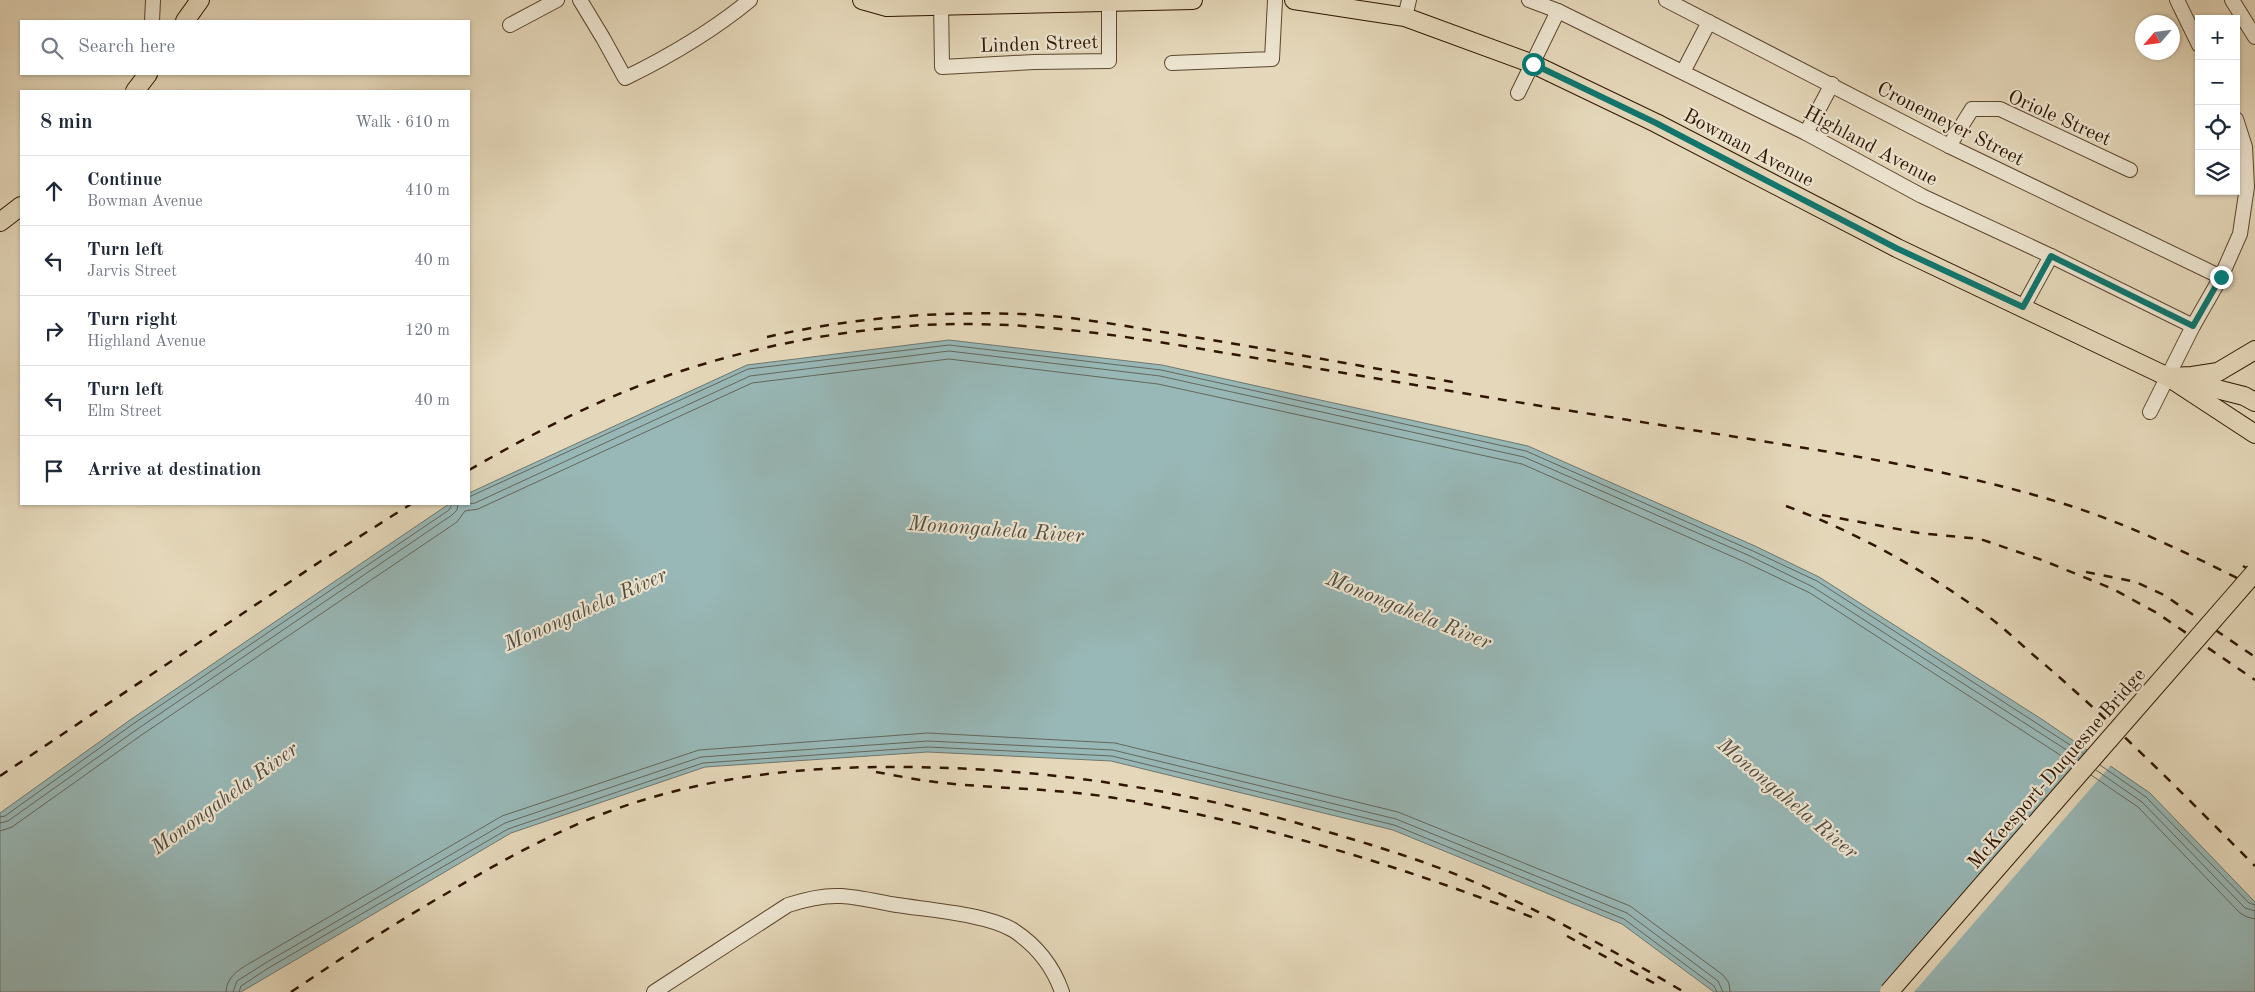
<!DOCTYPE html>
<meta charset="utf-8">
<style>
body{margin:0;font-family:"Old Standard TT",serif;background:#f2f2f3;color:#1f2937}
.controls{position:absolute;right:15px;top:15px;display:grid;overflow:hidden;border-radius:0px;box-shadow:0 1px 4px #0004}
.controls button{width:45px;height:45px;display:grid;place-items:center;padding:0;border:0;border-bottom:1px solid #e0e1e3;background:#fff;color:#1f2937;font:25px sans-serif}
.compass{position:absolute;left:2135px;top:15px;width:45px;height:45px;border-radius:50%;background:#fff;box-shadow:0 1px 4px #0004;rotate:242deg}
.stop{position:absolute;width:15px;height:15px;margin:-11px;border:4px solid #0f766e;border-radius:50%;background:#fff}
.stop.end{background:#0f766e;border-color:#fff;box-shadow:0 1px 5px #0008}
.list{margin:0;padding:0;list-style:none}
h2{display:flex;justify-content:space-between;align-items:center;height:65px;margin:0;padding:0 20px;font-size:21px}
h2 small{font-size:16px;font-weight:400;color:#747a83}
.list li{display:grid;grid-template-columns:32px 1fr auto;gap:15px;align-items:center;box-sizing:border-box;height:70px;padding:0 20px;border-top:1px solid #e0e1e3}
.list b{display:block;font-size:19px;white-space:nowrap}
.list p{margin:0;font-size:16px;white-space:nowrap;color:#747a83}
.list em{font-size:16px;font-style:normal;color:#747a83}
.icon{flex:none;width:28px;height:28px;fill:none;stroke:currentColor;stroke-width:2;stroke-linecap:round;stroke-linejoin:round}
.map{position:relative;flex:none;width:2255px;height:992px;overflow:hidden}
.search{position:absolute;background:#fff;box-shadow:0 1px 4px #0004;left:20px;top:20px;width:450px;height:55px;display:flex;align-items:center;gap:12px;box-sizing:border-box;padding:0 18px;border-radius:0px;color:#747a83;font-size:19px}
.panel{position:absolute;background:#fff;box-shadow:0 1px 4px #0004;left:20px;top:90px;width:450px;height:415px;border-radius:0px}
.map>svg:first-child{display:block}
.water{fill:#98b8b7;stroke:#6e776e}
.pier{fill:#e5d8ba}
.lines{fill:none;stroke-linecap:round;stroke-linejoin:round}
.shore{stroke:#64665c;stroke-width:1}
.minor-casing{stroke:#5c462e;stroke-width:16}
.major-casing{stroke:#2f1500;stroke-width:20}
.minor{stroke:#eee6d2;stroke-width:14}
.major{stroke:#e5d8ba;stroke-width:18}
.rail{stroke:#2f1500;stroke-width:2.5;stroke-dasharray:9 9;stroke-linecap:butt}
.major-bridge-casing{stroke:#2f1500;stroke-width:20;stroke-linecap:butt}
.major-bridge{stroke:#e5d8ba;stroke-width:18}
.route{stroke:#0f766e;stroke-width:6}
.labels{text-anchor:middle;stroke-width:4.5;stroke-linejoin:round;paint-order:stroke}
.street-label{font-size:20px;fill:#2f1500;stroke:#eee6d2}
.water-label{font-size:21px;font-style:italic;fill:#544e40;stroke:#eee6d2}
</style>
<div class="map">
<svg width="2255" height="992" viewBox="0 0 2255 992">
<rect width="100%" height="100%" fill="#e5d8ba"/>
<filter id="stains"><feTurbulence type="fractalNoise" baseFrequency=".004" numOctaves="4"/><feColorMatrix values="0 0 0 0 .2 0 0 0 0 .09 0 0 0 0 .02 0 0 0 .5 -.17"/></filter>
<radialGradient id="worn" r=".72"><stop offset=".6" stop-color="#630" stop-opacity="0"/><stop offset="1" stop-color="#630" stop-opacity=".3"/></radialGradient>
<polygon class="water" points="949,340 1162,365 1528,446 1755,546 1819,577 2043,720 2150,793 2255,902 2255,992 1714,992 1622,924 1393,830 1111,761 928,752 705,767 511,833 241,992 0,992 0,813 130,720 449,504 469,504 469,493 747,365"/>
<polygon class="pier" points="2092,750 2112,764 1914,992 1881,992"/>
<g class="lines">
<g class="shore">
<polyline points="469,497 748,369 949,345 1161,370 1526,451 1753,551 1817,581 2084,754"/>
<polyline points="469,504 475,503 750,376 949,351 1160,376 1524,457 1750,556 1813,587 2079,758"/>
<polyline points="2100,765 2146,797 2249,903 2255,905"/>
<polyline points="2096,770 2142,802 2245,908 2255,911"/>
<polyline points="2091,775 2138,807 2240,913 2247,917 2255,919"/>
<polyline points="0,817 5,816 133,724 449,510 452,504"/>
<polyline points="0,823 8,821 136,730 452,515 457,510 458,504"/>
<polyline points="0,831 12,827 140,736 457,522 465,511 478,509 752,383 949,359 1158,384 1522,464 1747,563 1810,593 2074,764"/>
<path d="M226,992C226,973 248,965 262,956L502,816L699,750L928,733L1115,743L1398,812L1630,906L1723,975L1729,983L1730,992"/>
<polyline points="233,992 237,981 267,962 505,823 701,757 928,741 1113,750 1396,819 1627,913 1718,981 1723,992"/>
<polyline points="239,992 241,986 270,967 508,829 703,763 928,747 1112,756 1394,825 1624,919 1714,986 1717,992"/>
</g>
<defs>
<g id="minor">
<path d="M580,0L603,38L625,78C670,56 711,32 750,0"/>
<polyline points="941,0 942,67 1034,62 1109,61 1109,2"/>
<polyline points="1529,0 1558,11 1806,133 1922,196 2051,256 2193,326"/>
<polyline points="1666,0 1949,146 2221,277"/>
<polyline points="2177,0 2199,45"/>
<polyline points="2232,0 2255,37"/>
<polyline points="1405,17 1409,0"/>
<polyline points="152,21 153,0"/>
<polyline points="510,25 557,0"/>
<polyline points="1172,63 1272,59 1275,0"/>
<polyline points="1683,72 1709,22"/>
<polyline points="1518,93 1558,11"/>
<polyline points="1806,133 1832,84"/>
<polyline points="1949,146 1972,109 2000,109 2130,170"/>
<polyline points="2023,307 2051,256"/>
<polyline points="2150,412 2193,326 2221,277 2240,234 2247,187 2245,147 2236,119"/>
<path d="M654,992L788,905C806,899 822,895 841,896C859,897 879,902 897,905C929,910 986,914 1013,930C1036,945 1053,966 1062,992"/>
</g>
<g id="major">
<polyline points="862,0 887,7 1193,0"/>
<polyline points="1294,0 1405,17 1533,64 1656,123 1897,248 2168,377 2255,434"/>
<polyline points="185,21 200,0"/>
<polyline points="135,91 148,74"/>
<polyline points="0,222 21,206"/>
<polyline points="2168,377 2192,376 2218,372 2255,350"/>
<polyline points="2185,381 2244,396 2255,402"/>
</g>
</defs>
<use href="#minor" class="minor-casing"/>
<use href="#major" class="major-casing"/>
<use href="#minor" class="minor"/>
<use href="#major" class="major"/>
<g class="rail">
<path d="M767,337C850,318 936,311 1021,314C1073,316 1124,326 1175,334C1268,349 1361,366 1453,382"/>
<path d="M469,470C525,438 583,407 644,384C722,355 804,336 887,328C999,316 1109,333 1219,352C1299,365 1378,379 1457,392C1573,412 1689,429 1805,448C1897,463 1989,479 2077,508C2139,529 2197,558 2255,587"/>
<path d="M1786,506C1853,531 1917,566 1975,607C1995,620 2013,637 2031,653C2110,719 2182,793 2255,866"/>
<polyline points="1822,515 1919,533 1980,539 2042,560 2113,589 2157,613 2255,680"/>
<polyline points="2243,566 2255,573"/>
<polyline points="2086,572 2136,582 2164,595 2255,657"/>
<path d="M876,772C895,775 915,780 935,782C995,789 1056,788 1115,798C1260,823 1403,866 1539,920"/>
<polyline points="0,776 321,561 411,504"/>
<polyline points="1567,936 1661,987"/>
<path d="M291,992C343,957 395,923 449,892C503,860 557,830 616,809C708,776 807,766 903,767C1056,768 1199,792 1345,837C1395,852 1445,868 1492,890C1558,920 1621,955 1684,992"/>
</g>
<defs>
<polyline id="major-bridge" points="1889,992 2255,572"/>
</defs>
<use href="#major-bridge" class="major-bridge-casing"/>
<use href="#major-bridge" class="major-bridge"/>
</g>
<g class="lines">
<polyline class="route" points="1533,64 1656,123 1896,248 2023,307 2051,256 2193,326 2221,277"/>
</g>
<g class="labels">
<g class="street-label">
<text transform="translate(1039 43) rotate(-2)" y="7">Linden Street</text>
<text transform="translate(2060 117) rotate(24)" y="7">Oriole Street</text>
<text transform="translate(1951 123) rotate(27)" y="7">Cronemeyer Street</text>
<text transform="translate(1871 145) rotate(28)" y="7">Highland Avenue</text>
<text transform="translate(1749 147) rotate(28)" y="7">Bowman Avenue</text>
<text transform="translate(2056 768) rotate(-49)" y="7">McKeesport-Duquesne Bridge</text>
</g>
<g class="water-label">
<text transform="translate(996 529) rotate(4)" y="7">Monongahela River</text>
<text transform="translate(585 609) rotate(-24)" y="7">Monongahela River</text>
<text transform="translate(1409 610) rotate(22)" y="7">Monongahela River</text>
<text transform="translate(224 798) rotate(-36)" y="7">Monongahela River</text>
<text transform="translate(1788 798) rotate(40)" y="7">Monongahela River</text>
</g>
</g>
<rect width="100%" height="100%" filter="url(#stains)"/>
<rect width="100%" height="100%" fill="url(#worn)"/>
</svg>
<div class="controls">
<button>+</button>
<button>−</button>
<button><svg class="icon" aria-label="locate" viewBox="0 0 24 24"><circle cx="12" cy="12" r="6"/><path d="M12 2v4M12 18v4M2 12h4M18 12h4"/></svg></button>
<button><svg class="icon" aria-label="layers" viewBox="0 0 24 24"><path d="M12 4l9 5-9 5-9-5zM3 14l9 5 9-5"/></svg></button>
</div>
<svg class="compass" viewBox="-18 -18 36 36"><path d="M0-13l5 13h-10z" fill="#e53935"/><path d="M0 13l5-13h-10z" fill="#747a83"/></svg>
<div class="stop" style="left:1533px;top:64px"></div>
<div class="stop end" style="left:2221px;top:277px"></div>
<div class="search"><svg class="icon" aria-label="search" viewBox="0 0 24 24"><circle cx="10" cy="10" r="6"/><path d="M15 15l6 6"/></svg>Search here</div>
<section class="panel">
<h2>8 min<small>Walk · 610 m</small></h2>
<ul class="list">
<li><svg class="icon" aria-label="ahead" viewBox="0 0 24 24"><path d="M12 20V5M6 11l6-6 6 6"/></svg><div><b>Continue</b><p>Bowman Avenue</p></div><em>410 m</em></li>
<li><svg class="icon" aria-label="left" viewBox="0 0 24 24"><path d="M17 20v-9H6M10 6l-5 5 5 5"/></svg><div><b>Turn left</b><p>Jarvis Street</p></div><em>40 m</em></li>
<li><svg class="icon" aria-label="right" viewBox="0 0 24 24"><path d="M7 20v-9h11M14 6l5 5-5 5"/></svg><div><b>Turn right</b><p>Highland Avenue</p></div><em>120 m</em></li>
<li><svg class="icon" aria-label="left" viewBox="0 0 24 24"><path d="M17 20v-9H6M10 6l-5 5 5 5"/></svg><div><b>Turn left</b><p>Elm Street</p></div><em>40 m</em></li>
<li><svg class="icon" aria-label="arrive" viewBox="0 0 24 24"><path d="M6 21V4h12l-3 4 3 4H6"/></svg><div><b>Arrive at destination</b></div></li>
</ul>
</section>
</div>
